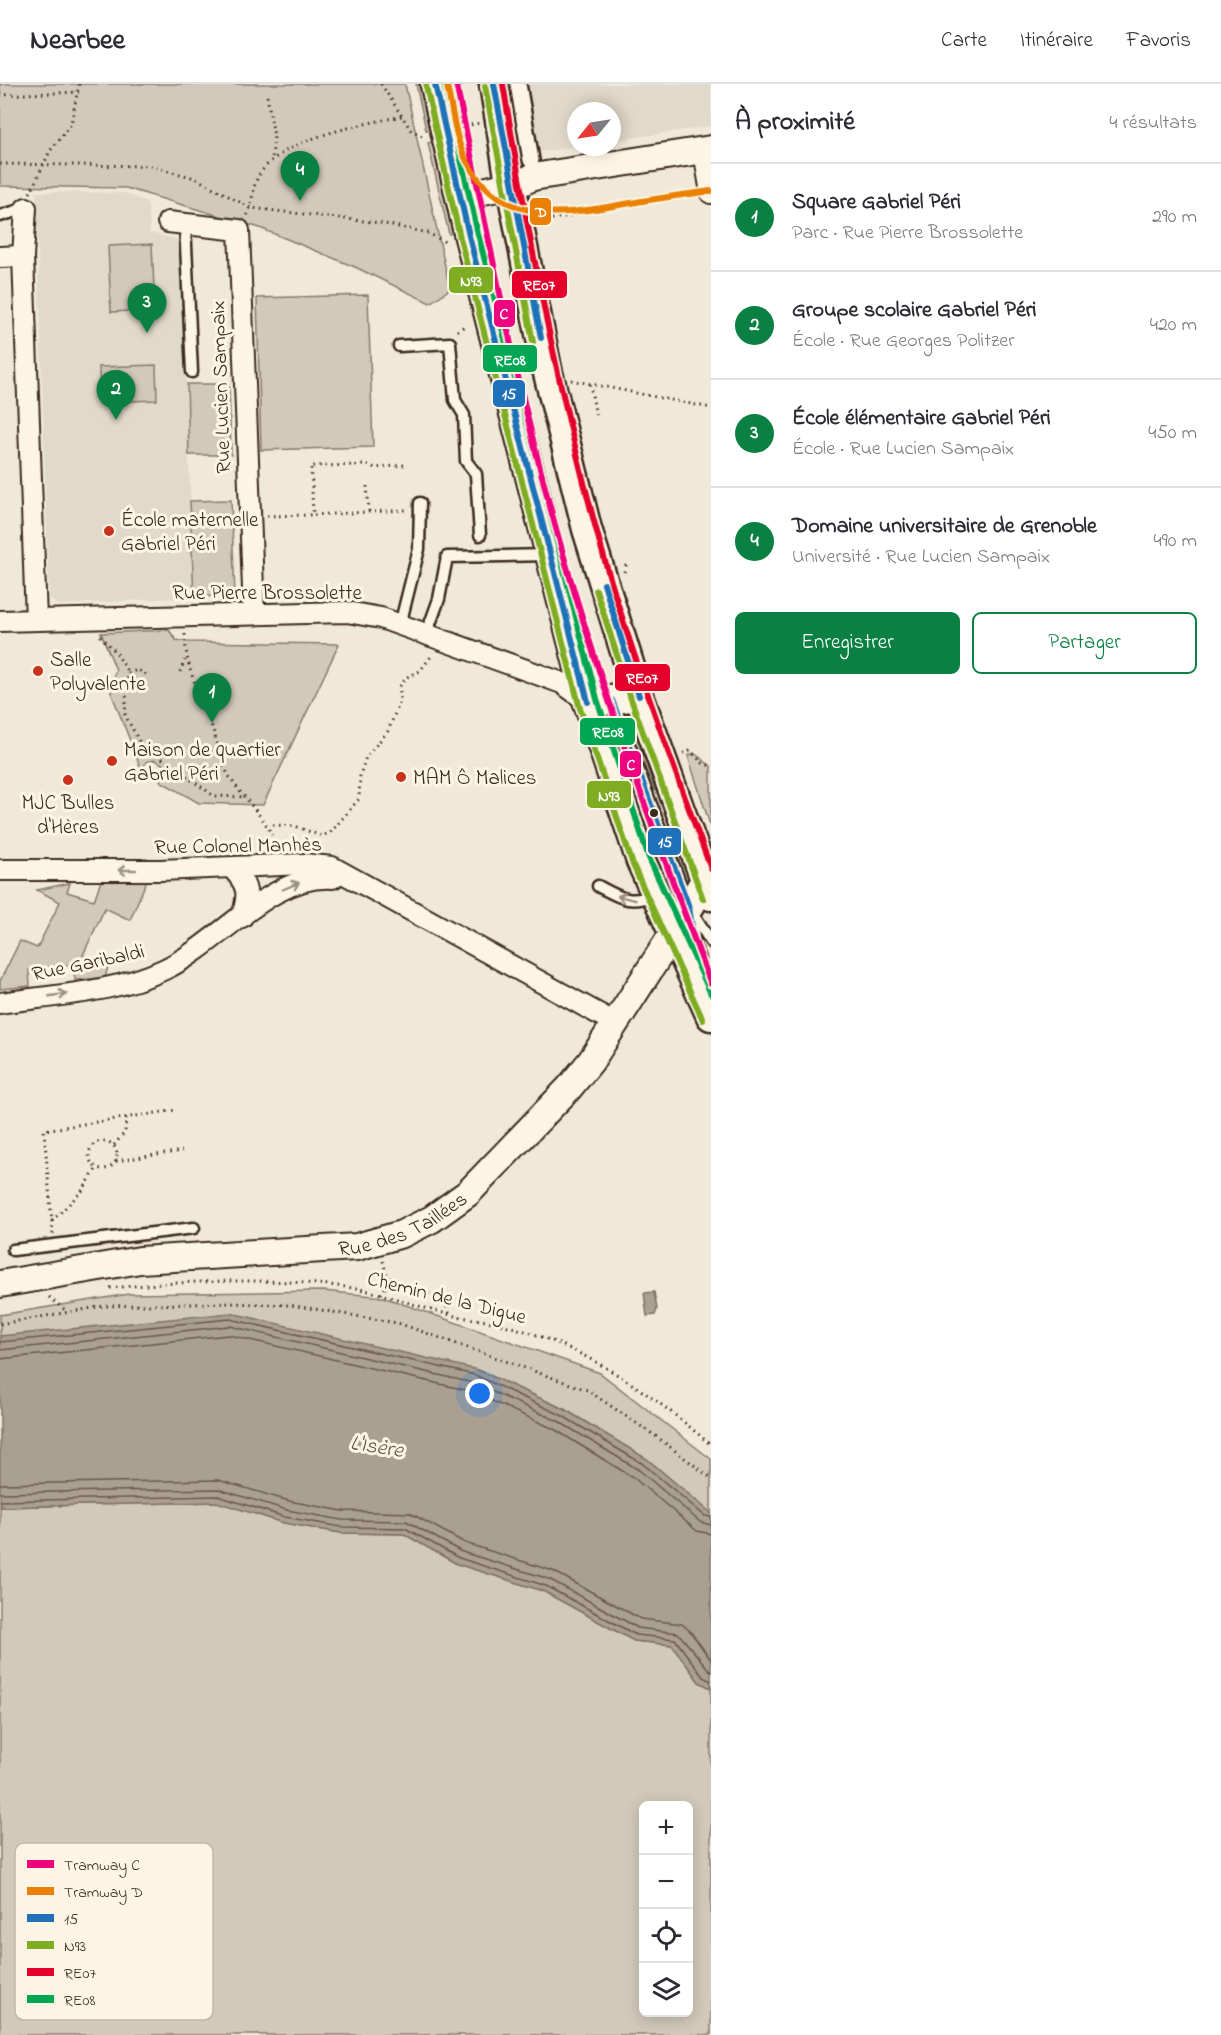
<!DOCTYPE html>
<html lang="fr">
<meta charset="utf-8">
<style>
body{margin:0;font-family:"Indie Flower",sans-serif;background:#f2f2f3;color:#2b2b33}
.controls{position:absolute;right:18px;bottom:18px;display:grid;overflow:hidden;border-radius:9px;box-shadow:0 3px 15px #0003}
.controls button{width:54px;height:54px;display:grid;place-items:center;padding:0;border:0;border-bottom:2px solid #e1e1e2;background:#fff;color:#2b2b33;font:30px sans-serif}
.compass{position:absolute;left:567px;top:18px;width:54px;height:54px;border-radius:50%;background:#fff;box-shadow:0 3px 15px #0003;rotate:240deg}
.you{position:absolute;left:480px;top:1310px;width:21px;height:21px;margin:-15px;border:4px solid #fff;border-radius:50%;background:#1a73e8;box-shadow:0 0 0 9px #1a73e833}
.badge{display:grid;place-items:center;width:39px;height:39px;border-radius:50%;background:#0b8043;color:#fff;font-size:20px;font-weight:700}
.pin{position:absolute;translate:-50% -50px;filter:drop-shadow(0 2px 3px #0008)}
.pin::after{content:'';position:absolute;top:32px;width:21px;height:18px;background:inherit;clip-path:polygon(0 0,100% 0,50% 100%)}
.list{margin:0;padding:0;list-style:none}
h2{display:flex;justify-content:space-between;align-items:center;height:78px;margin:0;padding:0 24px;font-size:26px}
h2 small{font-size:20px;font-weight:400;color:#7c7c81}
.list li{display:grid;grid-template-columns:39px 1fr auto;gap:18px;align-items:center;box-sizing:border-box;height:108px;padding:0 24px;border-top:2px solid #e1e1e2}
.list b{display:block;font-size:22px;white-space:nowrap}
.list p{margin:0;font-size:20px;white-space:nowrap;color:#7c7c81}
.list em{font-size:20px;font-style:normal;color:#7c7c81}
.actions{display:flex;gap:12px;padding:18px 24px}
.actions a{flex:1;padding:14px 0;border:2px solid #0b8043;border-radius:9px;text-align:center;font-size:21px;color:#0b8043}
.actions .main{background:#0b8043;color:#fff}
.icon{flex:none;width:33px;height:33px;fill:none;stroke:currentColor;stroke-width:2;stroke-linecap:round;stroke-linejoin:round}
.map{position:relative;flex:none;width:711px;height:1951px;overflow:hidden}
header{display:flex;align-items:center;gap:36px;box-sizing:border-box;height:84px;padding:0 30px;background:#fff;border-bottom:2px solid #e1e1e2}
header strong{font-size:28px}
nav{display:flex;gap:33px;margin-inline-start:auto;font-size:21px}
main{display:flex}
aside{flex:1;background:#fff}
.map>svg:first-child{display:block}
.built{fill:#e1d9c9}
.green{fill:#d2c9ba;stroke:#867a6c;stroke-width:1.5;fill-rule:evenodd}
.water{fill:#aaa091;stroke:#7e7163;stroke-width:1.5}
.lines{fill:none;stroke-linecap:round;stroke-linejoin:round}
.shore{stroke:#67594c;stroke-width:1.5}
.service-casing{stroke:#3b2a1e;stroke-width:15}
.pedestrian-casing{stroke:#3b2a1e;stroke-width:20}
.minor-casing{stroke:#3b2a1e;stroke-width:24}
.tertiary-casing{stroke:#3b2a1e;stroke-width:30}
.secondary-casing{stroke:#3b2a1e;stroke-width:33}
.path{stroke:#3b2a1e;stroke-width:3;stroke-dasharray:1.5 4.5;stroke-linecap:butt}
.service{stroke:#fcf5e5;stroke-width:10}
.pedestrian{stroke:#fcf5e5;stroke-width:15}
.minor{stroke:#fcf5e5;stroke-width:20}
.tertiary{stroke:#fcf5e5;stroke-width:26}
.secondary{stroke:#fcf5e5;stroke-width:28}
.bus-1-casing{stroke:#fcf5e5;stroke-width:10}
.bus-2-casing{stroke:#fcf5e5;stroke-width:10}
.bus-3-casing{stroke:#fcf5e5;stroke-width:10}
.bus-4-casing{stroke:#fcf5e5;stroke-width:10}
.bus-1{stroke:#1f72b9;stroke-width:6}
.bus-2{stroke:#7ead24;stroke-width:6}
.bus-3{stroke:#e4002b;stroke-width:6}
.bus-4{stroke:#00a651;stroke-width:6}
.tram-1-casing{stroke:#fcf5e5;stroke-width:10}
.tram-2-casing{stroke:#fcf5e5;stroke-width:10}
.tram-1{stroke:#ee047f;stroke-width:6}
.tram-2{stroke:#ea8005;stroke-width:6}
.oneway{stroke:#9c9082}
.poi-dot{fill:#c8321e;stroke:#fcf5e5;stroke-width:2}
.bus-dot{fill:#3b2a1e;stroke:#fcf5e5;stroke-width:2}
.labels{text-anchor:middle;stroke-width:6;stroke-linejoin:round;paint-order:stroke}
.street-label{font-size:21px;fill:#3b2a1e;stroke:#fcf5e5}
.poi-label{font-size:21px;fill:#3b2a1e;stroke:#fcf5e5;text-anchor:start}
.water-label{font-size:22px;font-style:italic;fill:#625346;stroke:#fcf5e5}
.key{fill:#fcf5e5;stroke:#c2b8a9;stroke-width:1.5}
.key-label{font-size:16px;fill:#3b2a1e}
.line-badge{stroke:#fcf5e5;stroke-width:2}
.badge-label{font-size:16px;text-anchor:middle;font-weight:bold;fill:#fff}
</style>
<header>
<strong>Nearbee</strong>
<nav><a>Carte</a><a>Itinéraire</a><a>Favoris</a></nav>
</header>
<main>
<div class="map">
<svg width="711" height="1951" viewBox="0 0 711 1951">
<rect width="100%" height="100%" fill="#f0e9d9"/>
<filter id="ink" filterUnits="userSpaceOnUse"><feTurbulence type="fractalNoise" baseFrequency=".0167" numOctaves="2"/><feDisplacementMap in="SourceGraphic" scale="12" xChannelSelector="R" yChannelSelector="G"/><feConvolveMatrix kernelMatrix="1 2 1 2 8 2 1 2 1" color-interpolation-filters="sRGB"/></filter>
<g filter="url(#ink)">
<g class="built">
<polygon points="502,0 711,0 711,42 612,57 612,27 576,27 576,63 547,67 515,67"/>
<polygon points="36,108 125,109 148,119 150,149 181,156 194,513 57,521 49,513"/>
</g>
<g class="green">
<polygon points="0,0 405,0 450,205 430,219 355,183 260,144 126,104 0,102"/>
<polygon points="416,0 423,0 433,44 426,46"/>
<polygon points="436,57 460,147 449,150 428,59"/>
<polygon points="152,160 155,226 111,228 108,162"/>
<polygon points="368,211 373,363 261,366 257,214"/>
<polygon points="156,281 157,316 100,318 99,283"/>
<polygon points="187,300 229,300 231,371 189,371"/>
<polygon points="231,416 235,511 194,513 190,417"/>
<polygon points="169,546 176,556 187,558 339,560 263,721 199,719 160,697 164,681 155,676 146,678 142,687 109,603 116,586 101,549"/>
<polygon points="639,638 663,703 655,707 632,640"/>
<polygon points="614,643 638,712 631,714 607,646"/>
<polygon points="694,669 711,682 711,744 688,672"/>
<polygon points="147,796 130,836 105,824 83,871 108,883 105,894 75,896 73,880 29,886 30,902 0,905 0,897 20,857 37,864 60,818 37,806 70,799 67,808 94,816 101,797"/>
<polygon points="323,1207 383,1213 600,1289 711,1375 711,1429 647,1375 564,1325 478,1286 0,1252 0,1231 129,1210"/>
<path d="M218,1418L284,1439L341,1449L404,1450L457,1480L543,1507L634,1557L672,1561L699,1598L711,1604V1951H0V1423ZM644,1722H688V1928H644Z"/>
</g>
<g class="water">
<polygon points="654,1208 657,1225 655,1231 647,1232 644,1209"/>
<polygon points="231,1229 478,1286 564,1325 647,1375 711,1429 711,1604 699,1598 672,1561 634,1557 543,1507 457,1480 404,1450 341,1449 284,1439 217,1418 0,1423 0,1252"/>
</g>
<g class="lines">
<g class="shore">
<polyline points="0,1258 230,1235 475,1291 561,1331 643,1380 705,1432 711,1433"/>
<polyline points="0,1266 230,1242 473,1299 558,1337 639,1386 700,1438 711,1441"/>
<polyline points="0,1275 229,1251 470,1307 554,1345 634,1394 697,1447 711,1450"/>
<polyline points="0,1400 218,1396 289,1417 343,1427 410,1429 465,1459 553,1487 641,1535 682,1540 690,1547 711,1576"/>
<polyline points="0,1409 218,1405 287,1426 342,1436 406,1437 462,1468 549,1495 638,1544 678,1549 711,1588"/>
<polyline points="0,1417 218,1412 285,1433 341,1443 405,1444 459,1474 546,1502 636,1551 675,1555 703,1593 711,1597"/>
</g>
<defs>
<g id="service">
<polyline points="0,132 26,124"/>
<polyline points="185,140 192,288"/>
<polyline points="399,262 450,259 455,316 464,331 466,377 476,390 480,451"/>
<polyline points="400,541 419,465 420,419"/>
<polyline points="426,551 439,515 447,473 549,471"/>
<polyline points="613,617 689,823 711,858"/>
<path d="M598,802C623,815 628,820 656,811"/>
<polyline points="691,832 695,863 700,875"/>
<polyline points="13,1166 194,1144"/>
</g>
<polyline id="pedestrian" points="518,0 531,76"/>
<g id="minor">
<polyline points="704,67 711,109"/>
<polyline points="26,124 23,172 36,536"/>
<polyline points="168,138 239,146 254,530"/>
<polyline points="0,173 23,172"/>
<polyline points="0,537 347,528 381,534 562,599 588,618"/>
<path d="M232,784C249,802 249,810 242,833"/>
<polyline points="0,786 160,786 304,780 332,783 617,940"/>
<path d="M0,919C54,911 115,909 165,885C219,860 271,789 333,794"/>
</g>
<g id="tertiary">
<polyline points="460,112 520,99 533,93 711,65"/>
<path id="s1" d="M0,1200L140,1176L357,1163L402,1150L432,1135L468,1109L569,1004L591,977L674,848"/>
</g>
<g id="secondary">
<polyline points="435,0 469,152 588,618 641,777 711,932"/>
<polyline points="494,0 509,92 547,285 587,445 639,612 711,812"/>
<polyline points="588,618 639,612"/>
<polyline points="674,848 706,795"/>
</g>
</defs>
<use href="#service" class="service-casing"/>
<use href="#pedestrian" class="pedestrian-casing"/>
<use href="#minor" class="minor-casing"/>
<use href="#tertiary" class="tertiary-casing"/>
<use href="#secondary" class="secondary-casing"/>
<g class="path">
<polyline points="381,0 411,46 424,53"/>
<polyline points="0,11 79,8"/>
<polyline points="267,12 274,52 272,75"/>
<polyline points="465,42 480,39"/>
<polyline points="0,80 150,82 195,94 251,124 380,139 428,149 445,158"/>
<polyline points="30,109 50,67 71,40 79,0"/>
<path d="M247,131C253,119 252,106 257,95C276,54 362,41 402,32"/>
<polyline points="540,137 693,111"/>
<polyline points="457,247 466,241"/>
<polyline points="571,296 711,324"/>
<polyline points="590,300 596,332"/>
<polyline points="404,381 375,384 369,381 311,382 313,431 406,426"/>
<polyline points="367,402 369,428"/>
<polyline points="267,432 313,431"/>
<polyline points="624,488 627,478"/>
<path d="M185,550C186,590 200,607 212,643C218,660 220,679 231,695C244,715 260,728 272,751"/>
<polyline points="100,552 116,568 128,589"/>
<polyline points="180,588 185,576"/>
<polyline points="146,590 138,586 128,589 125,631 140,659 214,712 246,713"/>
<polyline points="683,669 690,667 703,679 711,682"/>
<polyline points="273,741 295,742 321,752 330,749 359,715 360,691 366,673 388,647 400,617 400,602 407,593 420,587 433,570"/>
<circle cx="103" cy="1071" r="14"/>
<polyline points="114,1061 125,1048 126,1033"/>
<polyline points="116,1077 182,1067"/>
<polyline points="52,1137 82,1107 97,1084"/>
<polyline points="53,1150 44,1046 176,1026"/>
<polyline points="383,1177 386,1189 391,1195 444,1216 450,1231"/>
<path d="M110,1204C188,1197 268,1193 346,1203C381,1207 413,1222 447,1230C464,1235 483,1235 500,1240C580,1259 650,1308 711,1361"/>
<polyline points="381,1210 391,1195"/>
<polyline points="49,1213 66,1227"/>
<polyline points="0,1240 104,1222 229,1219 290,1221 398,1239 587,1306 657,1353 711,1394"/>
</g>
<use href="#service" class="service"/>
<use href="#pedestrian" class="pedestrian"/>
<use href="#minor" class="minor"/>
<use href="#tertiary" class="tertiary"/>
<use href="#secondary" class="secondary"/>
<defs>
<g id="bus-1">
<polyline points="435,0 469,152 588,618"/>
<polyline points="494,0 541,254"/>
<polyline points="604,500 639,612"/>
<polyline points="612,616 689,823 695,863 711,900"/>
</g>
<g id="bus-2">
<polyline points="426,2 460,154 579,621 633,781 703,936"/>
<polyline points="485,2 533,258"/>
<polyline points="596,506 631,615 703,815"/>
</g>
<path id="bus-3" d="M503,0C527,148 556,295 595,441C626,558 670,672 711,785"/>
<polyline id="bus-4" points="444,0 478,150 597,615 649,774 711,910"/>
</defs>
<use href="#bus-1" class="bus-1-casing"/>
<use href="#bus-2" class="bus-2-casing"/>
<use href="#bus-3" class="bus-3-casing"/>
<use href="#bus-4" class="bus-4-casing"/>
<use href="#bus-1" class="bus-1"/>
<use href="#bus-2" class="bus-2"/>
<use href="#bus-3" class="bus-3"/>
<use href="#bus-4" class="bus-4"/>
<defs>
<path id="tram-1" d="M456,0C488,147 515,296 555,441C598,596 654,749 711,900"/>
<path id="tram-2" d="M447,2C453,28 455,58 469,81C505,143 565,130 625,120C653,115 682,111 711,107"/>
</defs>
<use href="#tram-1" class="tram-1-casing"/>
<use href="#tram-2" class="tram-2-casing"/>
<use href="#tram-1" class="tram-1"/>
<use href="#tram-2" class="tram-2"/>
</g>
<defs><path id="oneway-shaft" d="M-6 0H5M1.5-3L5.5 0L1.5 3" fill="none" stroke-width="1.6" stroke-linecap="round" stroke-linejoin="round" transform="scale(1.5)"/></defs>
<g class="oneway">
<use href="#oneway-shaft" transform="translate(127 786) rotate(180)"/>
<use href="#oneway-shaft" transform="translate(291 802) rotate(-23)"/>
<use href="#oneway-shaft" transform="translate(626 814) rotate(-166)"/>
<use href="#oneway-shaft" transform="translate(58 911) rotate(-8)"/>
</g>
</g>
<g class="poi-dot">
<circle cx="109" cy="447" r="6"/>
<circle cx="38" cy="587" r="6"/>
<circle cx="112" cy="677" r="6"/>
<circle cx="401" cy="693" r="6"/>
<circle cx="68" cy="696" r="6"/>
</g>
<circle class="bus-dot" cx="654" cy="729" r="5"/>
<g class="labels">
<g class="street-label">
<text transform="translate(220 303) rotate(-92)" y="7">Rue Lucien Sampaix</text>
<text x="267" y="515">Rue Pierre Brossolette</text>
<text transform="translate(238 761) rotate(-1)" y="7">Rue Colonel Manhès</text>
<text transform="translate(88 878) rotate(-12)" y="7">Rue Garibaldi</text>
<text dy="7" stroke="none"><textPath href="#s1" startOffset="410">Rue des Taillées</textPath></text>
<text transform="translate(447 1213) rotate(14)" y="7">Chemin de la Digue</text>
</g>
<g class="poi-label">
<text x="121" y="442">École maternelle<tspan x="121" dy="24">Gabriel Péri</tspan></text>
<text x="50" y="582">Salle<tspan x="50" dy="24">Polyvalente</tspan></text>
<text x="124" y="672">Maison de quartier<tspan x="124" dy="24">Gabriel Péri</tspan></text>
<text x="413" y="700">MAM Ô Malices</text>
<text x="68" y="725" text-anchor="middle">MJC Bulles<tspan x="68" dy="24">d'Hères</tspan></text>
</g>
<g class="water-label">
<text transform="translate(377 1361) rotate(9)" y="8">L'Isère</text>
</g>
</g>
<rect x="15" y="1759" width="198" height="177" rx="9" class="key"/>
<rect x="27" y="1776" width="27" height="8" fill="#ee047f"/>
<rect x="27" y="1803" width="27" height="8" fill="#ea8005"/>
<rect x="27" y="1830" width="27" height="8" fill="#1f72b9"/>
<rect x="27" y="1857" width="27" height="8" fill="#7ead24"/>
<rect x="27" y="1884" width="27" height="8" fill="#e4002b"/>
<rect x="27" y="1911" width="27" height="8" fill="#00a651"/>
<g class="key-label">
<text x="64" y="1786">Tramway C</text>
<text x="64" y="1813">Tramway D</text>
<text x="64" y="1840">15</text>
<text x="64" y="1867">N93</text>
<text x="64" y="1894">RE07</text>
<text x="64" y="1921">RE08</text>
</g>
<g class="line-badge">
<rect x="529" y="113" width="23" height="29" rx="6" fill="#ea8005"/>
<rect x="448" y="182" width="46" height="28" rx="6" fill="#7ead24"/>
<rect x="511" y="186" width="57" height="29" rx="6" fill="#e4002b"/>
<rect x="493" y="215" width="23" height="29" rx="6" fill="#ee047f"/>
<rect x="482" y="260" width="56" height="29" rx="6" fill="#00a651"/>
<rect x="492" y="295" width="34" height="29" rx="6" fill="#1f72b9"/>
<rect x="614" y="579" width="57" height="29" rx="6" fill="#e4002b"/>
<rect x="579" y="633" width="57" height="29" rx="6" fill="#00a651"/>
<rect x="619" y="666" width="23" height="28" rx="6" fill="#ee047f"/>
<rect x="586" y="696" width="46" height="29" rx="6" fill="#7ead24"/>
<rect x="647" y="743" width="35" height="29" rx="6" fill="#1f72b9"/>
</g>
<g class="badge-label">
<text x="541" y="133">D</text>
<text x="471" y="202">N93</text>
<text x="539" y="206">RE07</text>
<text x="504" y="235">C</text>
<text x="510" y="281">RE08</text>
<text x="509" y="315">15</text>
<text x="642" y="599">RE07</text>
<text x="608" y="653">RE08</text>
<text x="631" y="686">C</text>
<text x="609" y="717">N93</text>
<text x="665" y="763">15</text>
</g>
</svg>
<div class="controls">
<button>+</button>
<button>−</button>
<button><svg class="icon" aria-label="locate" viewBox="0 0 24 24"><circle cx="12" cy="12" r="6"/><path d="M12 2v4M12 18v4M2 12h4M18 12h4"/></svg></button>
<button><svg class="icon" aria-label="layers" viewBox="0 0 24 24"><path d="M12 4l9 5-9 5-9-5zM3 14l9 5 9-5"/></svg></button>
</div>
<svg class="compass" viewBox="-18 -18 36 36"><path d="M0-13l5 13h-10z" fill="#e53935"/><path d="M0 13l5-13h-10z" fill="#7c7c81"/></svg>
<div class="you"></div>
<div class="pin badge" style="left:212px;top:639px">1</div>
<div class="pin badge" style="left:116px;top:336px">2</div>
<div class="pin badge" style="left:147px;top:249px">3</div>
<div class="pin badge" style="left:300px;top:117px">4</div>
</div>
<aside>
<h2>À proximité<small>4 résultats</small></h2>
<ul class="list">
<li><span class="badge">1</span><div><b>Square Gabriel Péri</b><p>Parc · Rue Pierre Brossolette</p></div><em>290 m</em></li>
<li><span class="badge">2</span><div><b>Groupe scolaire Gabriel Péri</b><p>École · Rue Georges Politzer</p></div><em>420 m</em></li>
<li><span class="badge">3</span><div><b>École élémentaire Gabriel Péri</b><p>École · Rue Lucien Sampaix</p></div><em>450 m</em></li>
<li><span class="badge">4</span><div><b>Domaine universitaire de Grenoble</b><p>Université · Rue Lucien Sampaix</p></div><em>490 m</em></li>
</ul>
<div class="actions"><a class="main">Enregistrer</a><a>Partager</a></div>
</aside>
</main>
